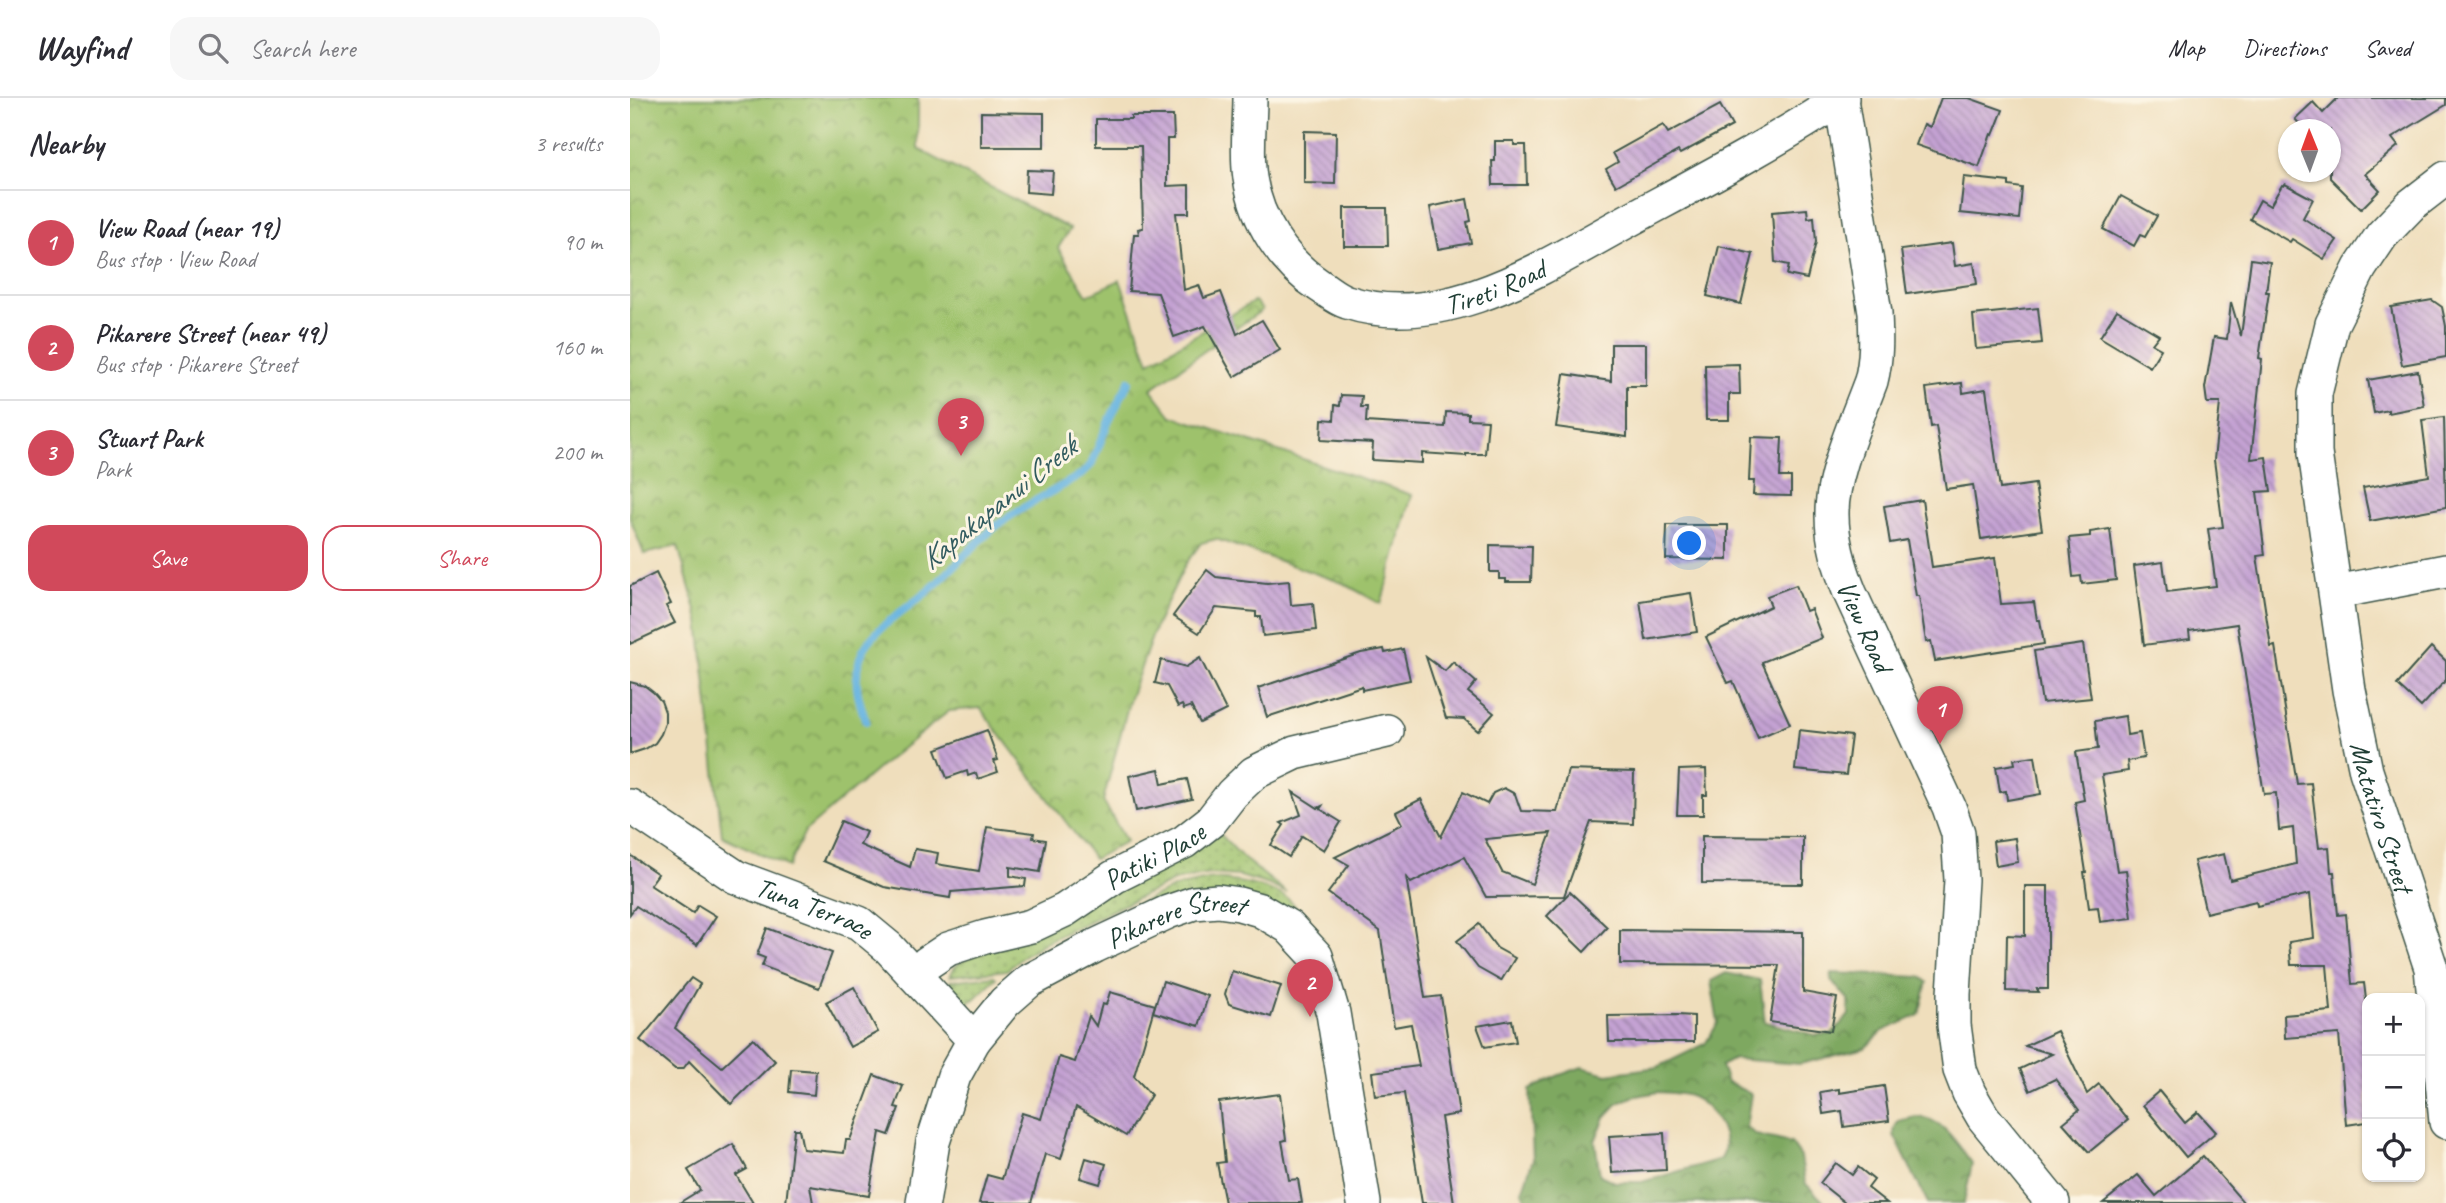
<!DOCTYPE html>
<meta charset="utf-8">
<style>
body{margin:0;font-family:Caveat,sans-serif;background:#f7f7f7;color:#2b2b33}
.controls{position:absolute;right:21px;bottom:21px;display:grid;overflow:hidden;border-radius:14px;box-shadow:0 2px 5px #0004}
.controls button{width:63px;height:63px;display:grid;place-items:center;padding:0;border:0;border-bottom:2px solid #e1e1e2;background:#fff;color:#2b2b33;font:35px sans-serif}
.compass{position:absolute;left:1648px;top:21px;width:63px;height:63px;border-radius:50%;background:#fff;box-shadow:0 2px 5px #0004;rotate:359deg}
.you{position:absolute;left:1060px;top:446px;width:24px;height:24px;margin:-18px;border:5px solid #fff;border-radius:50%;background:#1a73e8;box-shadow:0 0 0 10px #1a73e833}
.badge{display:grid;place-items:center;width:46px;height:46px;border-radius:50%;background:#d1495b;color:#fff;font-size:23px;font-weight:700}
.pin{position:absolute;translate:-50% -58px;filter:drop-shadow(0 2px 4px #0008)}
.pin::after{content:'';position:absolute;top:37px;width:24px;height:21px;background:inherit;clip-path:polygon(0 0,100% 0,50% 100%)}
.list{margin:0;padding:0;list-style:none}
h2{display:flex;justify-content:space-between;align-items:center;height:91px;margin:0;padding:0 28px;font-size:30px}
h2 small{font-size:23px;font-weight:400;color:#7c7c81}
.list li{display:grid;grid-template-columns:46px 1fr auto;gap:21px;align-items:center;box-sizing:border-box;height:105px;padding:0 28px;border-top:2px solid #e1e1e2}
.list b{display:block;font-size:26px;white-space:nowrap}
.list p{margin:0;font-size:23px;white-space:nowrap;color:#7c7c81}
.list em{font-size:23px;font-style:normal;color:#7c7c81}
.actions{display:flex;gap:14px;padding:21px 28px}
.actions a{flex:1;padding:16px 0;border:2px solid #d1495b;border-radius:21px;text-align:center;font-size:24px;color:#d1495b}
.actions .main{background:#d1495b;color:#fff}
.icon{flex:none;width:38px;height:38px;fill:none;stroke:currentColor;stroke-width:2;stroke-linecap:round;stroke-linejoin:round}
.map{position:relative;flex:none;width:1816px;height:1105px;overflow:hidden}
header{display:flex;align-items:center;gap:42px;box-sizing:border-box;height:98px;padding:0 35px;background:#fff;border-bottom:2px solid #e1e1e2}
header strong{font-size:33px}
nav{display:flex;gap:38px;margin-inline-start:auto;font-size:24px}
.search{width:490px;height:63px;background:#f7f7f7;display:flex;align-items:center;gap:18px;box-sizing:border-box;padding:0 24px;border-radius:21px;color:#7c7c81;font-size:26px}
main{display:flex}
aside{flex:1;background:#fff}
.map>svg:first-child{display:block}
.grass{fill:url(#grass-dots);stroke:#5e8050;stroke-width:2}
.forest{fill:url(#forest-crowns);stroke:#4e724a;stroke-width:2;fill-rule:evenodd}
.park{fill:url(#park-crowns);stroke:#5e8050;stroke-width:2}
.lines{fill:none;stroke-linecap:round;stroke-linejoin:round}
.stream{stroke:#66b4e0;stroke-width:8}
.building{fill:url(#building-back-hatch);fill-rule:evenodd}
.minor-casing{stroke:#3e5548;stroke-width:36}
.minor{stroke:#fff;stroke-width:33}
.labels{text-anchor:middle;stroke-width:6;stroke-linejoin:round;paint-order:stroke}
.street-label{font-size:28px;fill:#1f3d34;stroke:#fcf5e5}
.water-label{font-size:30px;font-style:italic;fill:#315b5f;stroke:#fcf5e5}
</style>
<header>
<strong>Wayfind</strong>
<div class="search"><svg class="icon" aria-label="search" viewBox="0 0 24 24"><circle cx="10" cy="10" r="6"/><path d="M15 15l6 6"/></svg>Search here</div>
<nav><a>Map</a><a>Directions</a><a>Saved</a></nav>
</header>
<main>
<aside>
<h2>Nearby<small>3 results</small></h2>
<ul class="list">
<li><span class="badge">1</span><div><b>View Road (near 19)</b><p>Bus stop · View Road</p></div><em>90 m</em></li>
<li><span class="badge">2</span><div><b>Pikarere Street (near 49)</b><p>Bus stop · Pikarere Street</p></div><em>160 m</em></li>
<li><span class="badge">3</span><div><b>Stuart Park</b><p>Park</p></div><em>200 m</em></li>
</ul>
<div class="actions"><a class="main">Save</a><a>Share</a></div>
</aside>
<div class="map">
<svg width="1816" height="1105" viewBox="0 0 1816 1105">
<defs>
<pattern id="grass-dots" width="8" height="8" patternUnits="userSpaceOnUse" patternTransform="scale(1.75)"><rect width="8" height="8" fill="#9ec26c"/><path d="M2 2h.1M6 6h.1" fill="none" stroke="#809f5a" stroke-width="1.8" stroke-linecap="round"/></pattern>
<pattern id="forest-crowns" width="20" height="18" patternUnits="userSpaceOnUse" patternTransform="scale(1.75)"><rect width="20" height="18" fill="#7ea860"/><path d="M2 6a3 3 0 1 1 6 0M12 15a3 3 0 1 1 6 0" fill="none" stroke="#678a50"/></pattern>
<pattern id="park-crowns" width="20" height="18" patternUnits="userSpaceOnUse" patternTransform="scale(1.75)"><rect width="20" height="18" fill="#9ec26c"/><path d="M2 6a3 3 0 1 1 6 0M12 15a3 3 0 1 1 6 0" fill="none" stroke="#809f5a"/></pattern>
<pattern id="building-back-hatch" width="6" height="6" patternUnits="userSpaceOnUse" patternTransform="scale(1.75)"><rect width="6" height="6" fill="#c4a2d3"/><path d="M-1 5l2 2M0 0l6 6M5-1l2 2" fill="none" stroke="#9f85ac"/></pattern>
</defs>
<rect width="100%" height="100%" fill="#fcf5e5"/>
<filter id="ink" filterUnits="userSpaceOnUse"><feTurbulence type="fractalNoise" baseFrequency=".0143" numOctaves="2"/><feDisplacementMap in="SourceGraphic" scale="14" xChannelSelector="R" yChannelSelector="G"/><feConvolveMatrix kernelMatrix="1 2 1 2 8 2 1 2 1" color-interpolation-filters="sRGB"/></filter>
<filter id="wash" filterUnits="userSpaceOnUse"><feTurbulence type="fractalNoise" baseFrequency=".00686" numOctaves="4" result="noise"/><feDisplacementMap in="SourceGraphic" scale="28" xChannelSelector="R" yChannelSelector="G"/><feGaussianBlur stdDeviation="1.57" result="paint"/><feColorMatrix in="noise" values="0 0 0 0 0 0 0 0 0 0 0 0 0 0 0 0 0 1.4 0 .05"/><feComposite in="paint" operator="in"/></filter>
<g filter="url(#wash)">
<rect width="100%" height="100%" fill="#efdebc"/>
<g class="grass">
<polygon points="590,736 613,760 657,795 637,786 610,778 579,776 544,783 417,843 393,858 377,872 320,878 324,870 330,864"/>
<path d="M583,781C606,783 651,789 666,809L660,812L512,813L504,810L505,807L546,789Z"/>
<path d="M364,878L366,880L343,902L332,907C326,900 318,893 320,883Z"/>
</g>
<g class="forest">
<path d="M1096,875L1130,882L1135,924L1185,937L1202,936L1219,917L1218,901L1201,883L1202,875L1291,879L1297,884L1289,917L1253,933L1235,950L1170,966L1104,961L1091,968L1097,984L1121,996L1116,1029L1126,1037L1161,1045L1171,1059L1175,1085L1195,1105H897L892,1094L903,1061L900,992L927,978L952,969L977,976L1028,969L1075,946L1088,925L1081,883ZM1028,994C1038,995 1053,995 1062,999C1083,1008 1103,1040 1091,1061L1012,1084H985L970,1077L965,1043L975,1019L987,1006L1002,999Z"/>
<path d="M1286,1019C1313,1019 1327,1046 1342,1065L1334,1105H1298L1264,1037L1265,1029L1269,1023Z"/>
</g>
<polygon class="park" points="0,0 288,0 288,51 440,131 428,150 457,197 490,182 519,264 625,203 632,212 521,291 542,318 782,397 751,506 713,485 586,441 571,445 555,467 527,525 500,600 473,703 496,743 464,761 350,610 319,613 258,662 175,733 158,769 92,738 69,523 48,448 14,456 0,420"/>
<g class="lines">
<path class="stream" d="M236,623C228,601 223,583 230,560C239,532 277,511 298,493C323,472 343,446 369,426C394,407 425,393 452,376L461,367L478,325L499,283"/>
</g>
<g id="blocks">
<g class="building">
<polygon points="1311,0 1339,0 1373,12 1363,37 1361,36 1349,69 1286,47 1294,26 1300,29"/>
<polygon points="1708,0 1816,0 1816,7 1762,40 1768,48 1735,76 1750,92 1731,111 1700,80 1700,32 1675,32 1665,21 1683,4 1693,15"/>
<polygon points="1090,7 1102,28 1050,56 1048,53 986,88 976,71 988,64 983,55 1033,27 1038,35"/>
<polygon points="351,14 414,15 414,49 351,49"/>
<polygon points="501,18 543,18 544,41 537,41 537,88 559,87 559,115 546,115 554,192 569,187 574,200 591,194 607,236 632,222 650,252 604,279 575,228 544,239 528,195 499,193 504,136 509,136 508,131 513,130 511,48 466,48 466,21 501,21"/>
<polygon points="674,33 706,34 705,86 674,85"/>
<polygon points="865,43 884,43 884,47 896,47 897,87 863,87 862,63 865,63"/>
<polygon points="397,72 423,73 421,96 396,94"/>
<polygon points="1334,79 1379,84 1379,88 1392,90 1389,121 1330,115"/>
<polygon points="1655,86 1683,101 1673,120 1707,142 1694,161 1662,141 1660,144 1620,121 1630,102 1640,108 1652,87 1654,88"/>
<polygon points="1491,98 1527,118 1515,139 1510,137 1504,148 1473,131"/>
<polygon points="837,101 841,123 837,124 841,145 808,151 800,109"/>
<polygon points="714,110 757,110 758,148 714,148"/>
<polygon points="1177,111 1178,120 1184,119 1186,144 1177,181 1157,177 1159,167 1145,164 1142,114"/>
<polygon points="1322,145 1325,168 1344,165 1347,186 1277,196 1271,152"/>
<polygon points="1089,148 1123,156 1111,206 1077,198"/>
<polygon points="1621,161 1640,164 1636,194 1639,194 1629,260 1632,261 1621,361 1636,359 1641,393 1627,394 1635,457 1627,458 1641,549 1645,548 1667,686 1681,685 1689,750 1699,749 1701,774 1704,774 1708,817 1716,816 1722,886 1734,885 1737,910 1737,1024 1716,1027 1709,936 1655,940 1654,917 1701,913 1697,867 1661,867 1659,844 1684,840 1680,796 1627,808 1626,803 1576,815 1564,763 1594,756 1600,782 1666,766 1663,730 1649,732 1646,695 1634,696 1607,526 1559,533 1560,541 1514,547 1504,468 1533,464 1537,494 1586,488 1578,431 1593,429 1584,362 1590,305 1577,305 1575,290 1584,239 1597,241 1601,204 1611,238"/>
<polygon points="1802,202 1812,209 1816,228 1816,259 1772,267 1761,209"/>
<polygon points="1408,210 1412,245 1346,251 1343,217"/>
<polygon points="1487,212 1529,237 1522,246 1531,251 1520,269 1470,239"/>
<polygon points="981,246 1016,246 1016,288 997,288 997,339 926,329 934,276 981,283"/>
<polygon points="1109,266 1110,296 1099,296 1099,322 1076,322 1075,267"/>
<polygon points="1788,273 1794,308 1758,315 1758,312 1744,315 1738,282"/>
<polygon points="1332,285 1333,295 1356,291 1370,391 1405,386 1412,432 1351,441 1343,387 1316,391 1306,328 1301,329 1296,290"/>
<polygon points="711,297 732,298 731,309 737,309 736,324 815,329 816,314 838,315 838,321 858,322 855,356 836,356 836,358 792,355 792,365 742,362 743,345 691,342 692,321 704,322 705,307 710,308"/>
<polygon points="1814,319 1816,409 1740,423 1733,390 1799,378 1792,322"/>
<polygon points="1121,339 1152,340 1150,379 1161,379 1161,398 1123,397 1124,383 1119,383"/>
<polygon points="1292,402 1302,469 1365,460 1371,506 1404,504 1407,522 1410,522 1414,546 1305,563 1301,543 1296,544 1289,498 1286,498 1277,442 1260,445 1254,408"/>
<polygon points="1037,427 1098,427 1098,462 1036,461"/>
<polygon points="1480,431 1486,482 1452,486 1451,478 1443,479 1439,440 1460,438 1460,434"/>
<polygon points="860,447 902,448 901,484 876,484 876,481 869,481 869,474 860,474"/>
<polygon points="577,472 586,479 637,485 659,483 661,507 683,505 686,532 633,538 631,519 626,519 626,514 586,510 569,535 543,518"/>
<polygon points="26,475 41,506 36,508 45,525 0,546 0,488"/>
<polygon points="1166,487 1176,513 1181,511 1192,540 1132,564 1160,626 1128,640 1103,583 1098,585 1076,539 1141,508 1137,498"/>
<polygon points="1061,495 1067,534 1016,542 1010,503"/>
<polygon points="1453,546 1461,600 1412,605 1404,553"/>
<polygon points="1801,549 1816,563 1816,582 1791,609 1767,587"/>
<polygon points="754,551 755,555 773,551 780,582 732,592 732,588 637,619 628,590 731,555"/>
<polygon points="796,559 815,573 823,564 846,584 838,594 864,615 848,633 834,621 816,620"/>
<polygon points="570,560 596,612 570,625 561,608 554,611 552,607 548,609 537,588 525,585 531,562 556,569"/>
<polygon points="0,584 15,588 24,595 31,603 35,614 35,625 31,636 25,645 15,651 0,656"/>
<polygon points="1495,618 1497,637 1510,635 1514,660 1497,663 1498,673 1472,677 1487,773 1496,772 1502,820 1470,824 1468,809 1459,810 1454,774 1456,774 1445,704 1454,702 1446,654 1468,651 1465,623"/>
<polygon points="357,632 368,662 364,663 368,674 348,681 346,675 338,678 337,673 317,680 306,651"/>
<polygon points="1169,632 1221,638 1216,677 1165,672"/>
<polygon points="1405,658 1411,696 1377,702 1376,693 1370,694 1366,669 1385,666 1384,661"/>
<polygon points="529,671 532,686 557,681 562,701 506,713 499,678"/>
<polygon points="1076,671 1077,697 1073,697 1073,717 1047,717 1049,672"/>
<path d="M938,672L1004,674L1003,726L961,724L934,798L856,799L834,759L781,785L776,778L795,900L811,898L829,1016L811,1019L824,1105H792L774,995L745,998L742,974L789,968L781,926L764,929L750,833L698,795L719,767L705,759L772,726L766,714L791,701L811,739L833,694L857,706L863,695L874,690L885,696L891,713L927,714ZM921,735L902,786L872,774L855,741Z"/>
<polygon points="663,694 688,710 692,708 690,711 711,724 694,752 672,738 659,759 641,747 654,727 651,725 671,717"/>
<polygon points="211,723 236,734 230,747 280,769 285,751 308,755 306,766 349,773 357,729 404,735 403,740 416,742 410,774 380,769 380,778 396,781 395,788 321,794 320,800 254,789 193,763"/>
<polygon points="1072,738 1173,739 1173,786 1072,785"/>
<polygon points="1385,740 1388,764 1366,768 1363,743"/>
<polygon points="0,757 28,776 20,787 63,815 68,807 86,818 67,847 6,808 0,816"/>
<polygon points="1395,788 1418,788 1418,891 1407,891 1409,894 1376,893 1377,837 1395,838"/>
<polygon points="940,794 977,829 954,854 917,818"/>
<polygon points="849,826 867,850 885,860 871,883 848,870 827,843"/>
<polygon points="137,830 202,855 189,890 132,868 135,860 127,857"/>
<polygon points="990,832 1173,834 1173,894 1207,900 1201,933 1140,924 1149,867 990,866"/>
<polygon points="602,873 651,888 641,919 599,906 595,896"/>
<polygon points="61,880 70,886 45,930 92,969 123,940 145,963 101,1006 59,963 53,971 45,971 10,942"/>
<polygon points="533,883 578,898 569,928 523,914"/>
<polygon points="224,889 248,934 220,949 196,904"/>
<polygon points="480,894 525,907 504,978 521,997 496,1038 446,1009 431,1061 415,1056 401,1105 349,1105 357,1077 372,1081 392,1015 411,1021 429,959 445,964 459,918 466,928 472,906 476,907"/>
<polygon points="1047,917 1064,918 1064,944 979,944 978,918"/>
<polygon points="882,922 886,944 855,949 847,928"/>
<polygon points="1427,933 1457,996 1469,986 1498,1022 1459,1054 1433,1025 1449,1012 1425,981 1400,993 1390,971 1422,956 1395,948"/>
<polygon points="161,971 186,973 184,997 159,994"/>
<polygon points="244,977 273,988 265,1009 269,1010 259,1037 250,1034 239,1098 180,1088 183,1105 156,1105 164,1031 169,1031 173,1051 214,1055 216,1042 220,1042"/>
<polygon points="1254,988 1259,1023 1214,1029 1212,1013 1193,1016 1190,994 1209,991 1209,995"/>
<polygon points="1529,993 1555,1025 1568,1014 1586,1034 1556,1059 1513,1007"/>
<polygon points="650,996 656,1042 652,1043 659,1082 668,1081 672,1105 595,1105 587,1065 595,1064 589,1004"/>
<polygon points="1034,1035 1036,1072 982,1075 979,1038"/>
<polygon points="103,1046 117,1071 106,1077 123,1105 49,1105 70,1092 58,1072"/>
<polygon points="1573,1058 1614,1105 1473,1105 1508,1077 1526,1098"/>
<polygon points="456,1060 476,1066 470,1086 450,1080"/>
<polygon points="1206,1065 1222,1077 1228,1069 1244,1082 1238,1090 1257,1105 1215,1105 1190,1085"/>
</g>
</g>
</g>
<g filter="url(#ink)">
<use href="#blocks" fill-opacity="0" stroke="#3e5548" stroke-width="2"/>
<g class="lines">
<defs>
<g id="minor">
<path id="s1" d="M620,0C620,26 616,54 620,80C627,123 653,164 690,188C698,193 707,201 717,204C814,236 918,166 999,122C1071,83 1144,45 1212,0"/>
<path id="s2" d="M1211,1L1245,215C1246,238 1247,260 1241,283C1227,321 1201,378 1202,417C1202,445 1210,470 1220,495L1319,709L1328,735L1331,782L1324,896V927L1330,972L1339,995L1353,1019L1423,1105"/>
<path id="s3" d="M1816,80L1781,107L1752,137L1730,170L1702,226L1685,296V355L1719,592L1736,673L1801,870L1816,1024"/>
<polyline points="1706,494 1816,473"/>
<path id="s4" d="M0,708L106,779L229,825L258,849L344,942"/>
<path id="s5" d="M284,877L297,865L318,851L355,839L401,828L435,812L484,779L554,744L581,723L602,696L624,675L665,655L757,633"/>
<path id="s6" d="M293,1105L303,1044L324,978L344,942L375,904L399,883L465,848L538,814L564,805L588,803L609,806L630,812L659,829L686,858L703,915L734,1105"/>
</g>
</defs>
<use href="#minor" class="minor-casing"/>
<use href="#minor" class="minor"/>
</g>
</g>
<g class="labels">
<g class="street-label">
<text dy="10" stroke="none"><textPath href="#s1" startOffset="396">Tireti Road</textPath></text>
<text dy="10" stroke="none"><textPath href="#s2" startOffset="542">View Road</textPath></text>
<text dy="10" stroke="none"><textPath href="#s3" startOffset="690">Matatiro Street</textPath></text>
<text dy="10" stroke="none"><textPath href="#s5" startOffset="271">Patiki Place</textPath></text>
<text dy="10" stroke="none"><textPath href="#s4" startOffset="212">Tuna Terrace</textPath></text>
<text dy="10" stroke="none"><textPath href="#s6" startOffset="415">Pikarere Street</textPath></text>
</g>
<g class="water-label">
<text transform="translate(368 405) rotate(-39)" y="10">Kapakapanui Creek</text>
</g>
</g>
</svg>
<div class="controls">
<button>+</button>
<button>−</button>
<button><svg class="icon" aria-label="locate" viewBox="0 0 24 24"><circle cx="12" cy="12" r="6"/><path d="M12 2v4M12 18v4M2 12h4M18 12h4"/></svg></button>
</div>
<svg class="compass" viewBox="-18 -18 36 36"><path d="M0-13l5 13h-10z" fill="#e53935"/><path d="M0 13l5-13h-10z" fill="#7c7c81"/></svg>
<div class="you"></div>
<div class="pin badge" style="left:1310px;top:646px">1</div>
<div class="pin badge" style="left:680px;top:919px">2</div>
<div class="pin badge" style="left:331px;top:358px">3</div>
</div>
</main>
